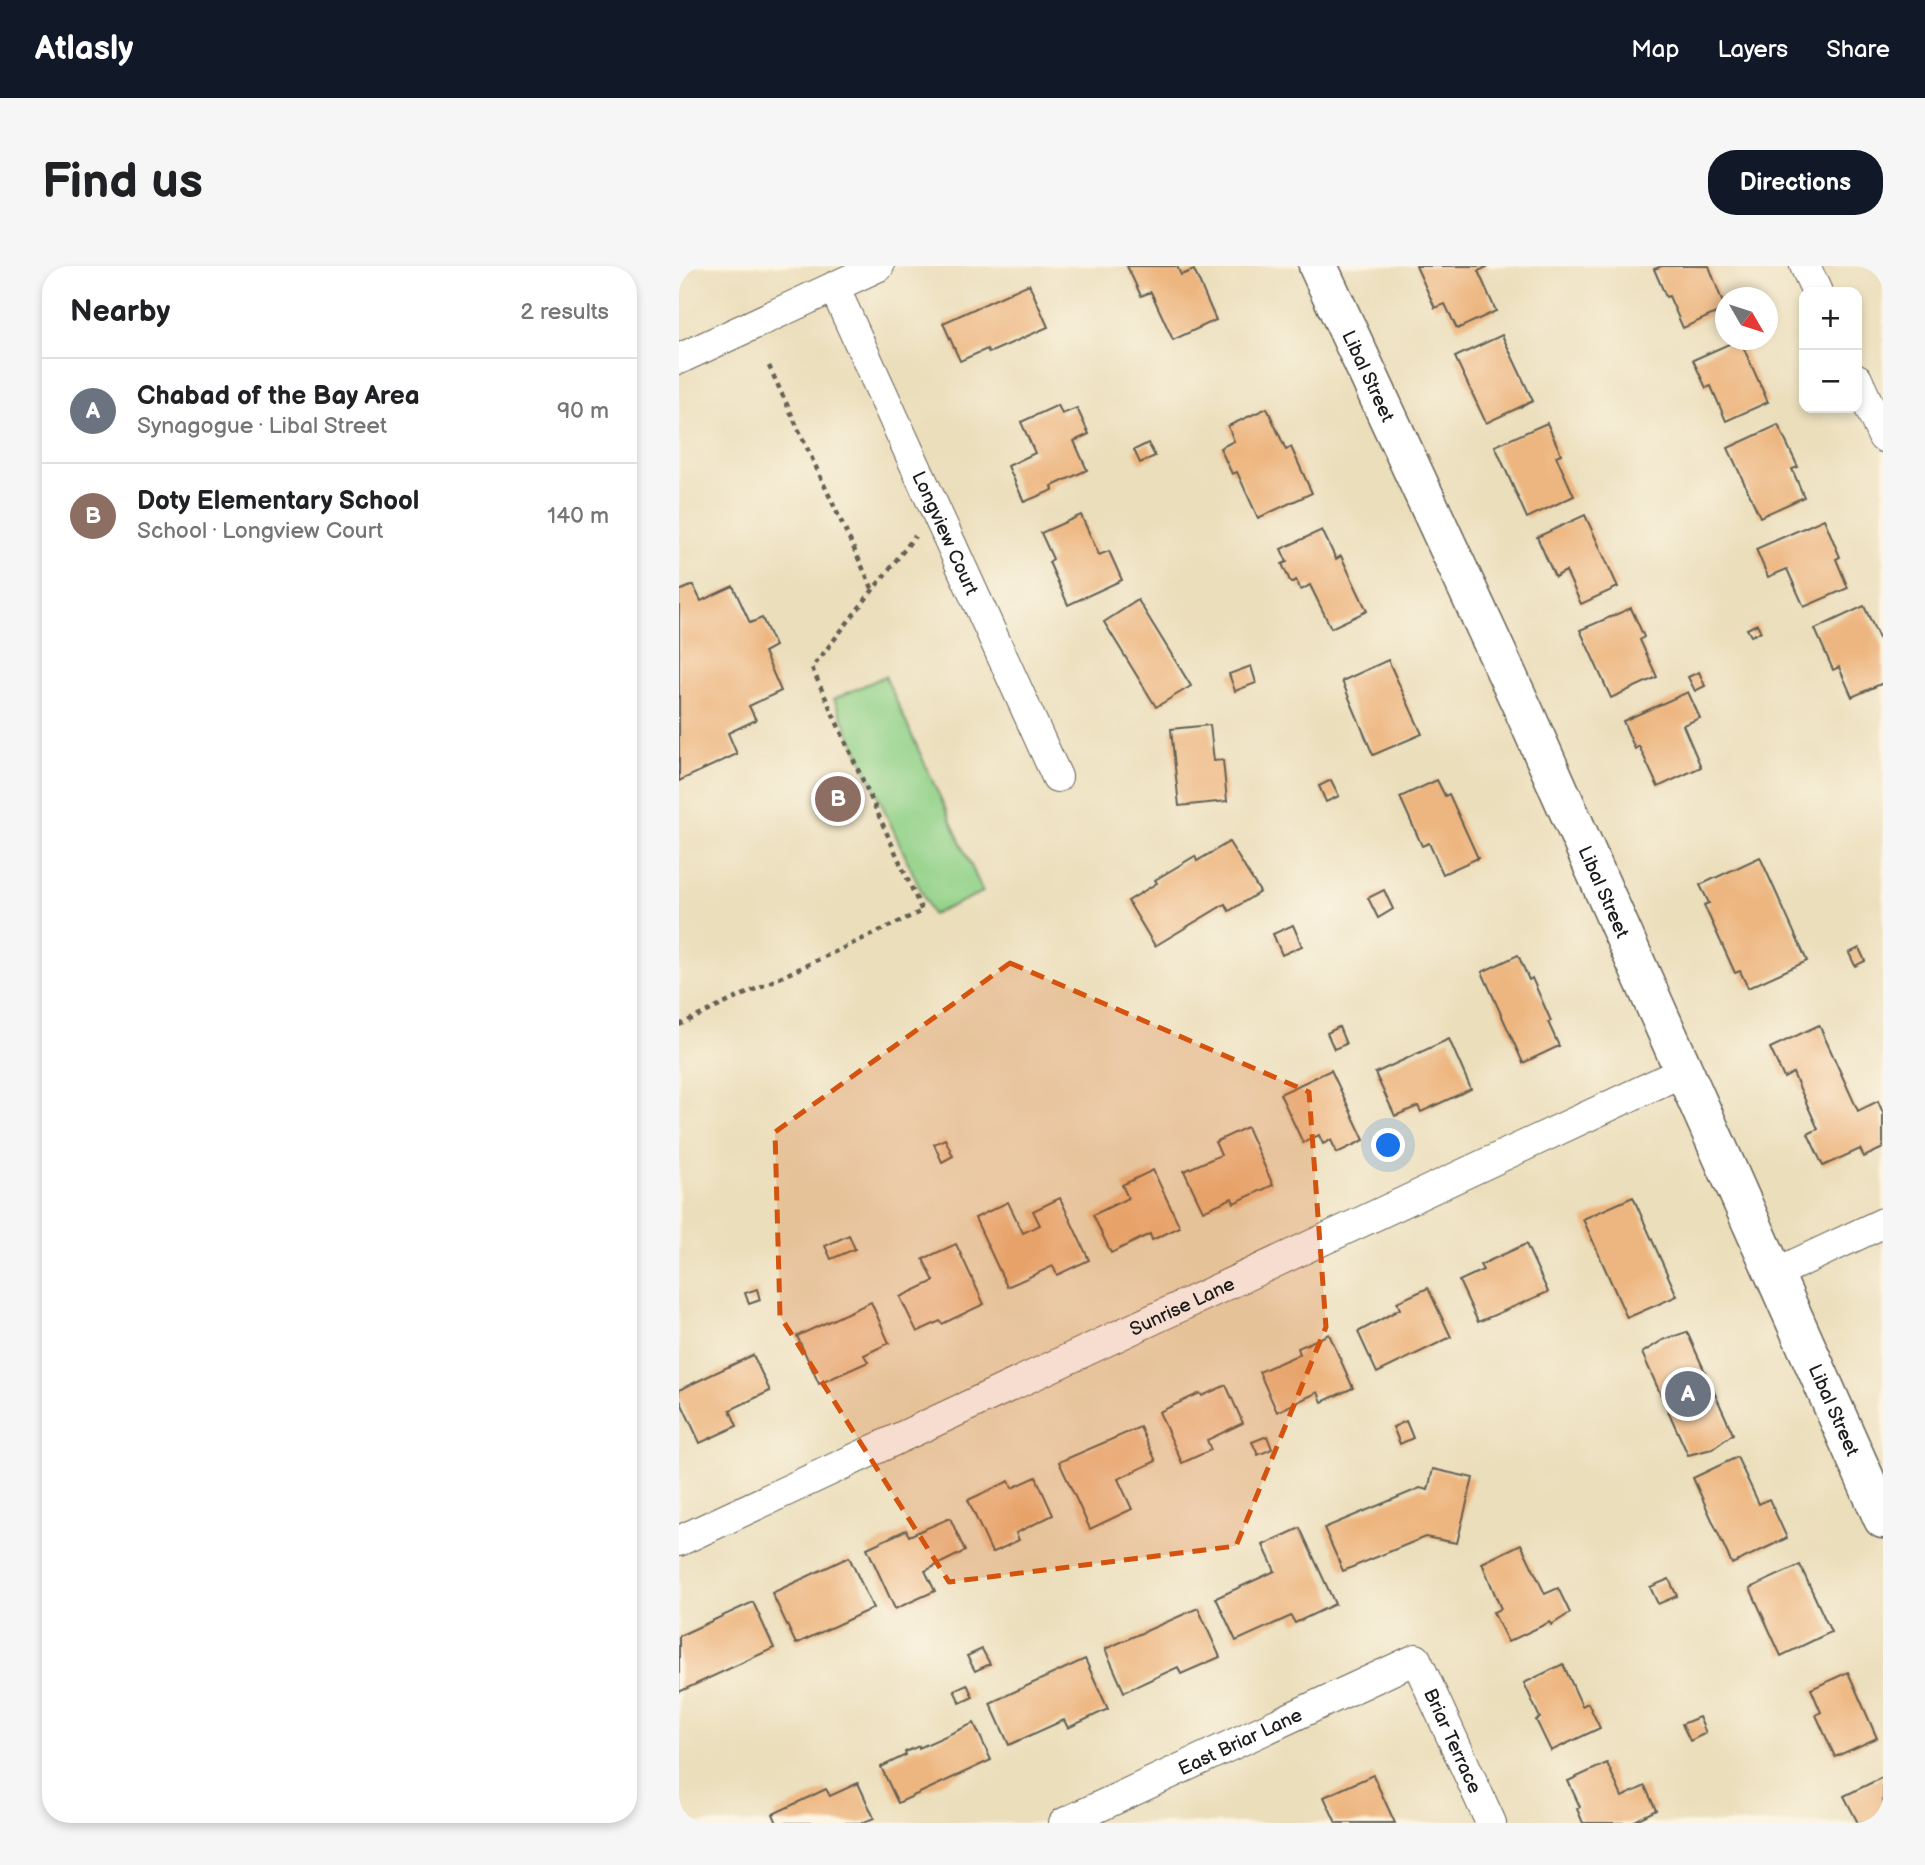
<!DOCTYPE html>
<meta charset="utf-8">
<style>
body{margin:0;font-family:"Balsamiq Sans",sans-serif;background:#f6f6f6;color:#202124}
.controls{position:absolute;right:21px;top:21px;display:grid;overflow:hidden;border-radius:14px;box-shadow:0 4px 10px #0003}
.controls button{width:63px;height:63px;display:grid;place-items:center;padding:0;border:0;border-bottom:2px solid #e0e0e0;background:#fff;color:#202124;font:35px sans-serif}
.compass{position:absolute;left:1036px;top:21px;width:63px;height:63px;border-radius:50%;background:#fff;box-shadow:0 4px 10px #0003;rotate:129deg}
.you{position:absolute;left:710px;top:880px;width:24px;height:24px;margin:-18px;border:5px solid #fff;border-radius:50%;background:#1a73e8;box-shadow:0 0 0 10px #1a73e833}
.badge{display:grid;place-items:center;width:46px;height:46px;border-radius:50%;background:#111827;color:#fff;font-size:23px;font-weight:700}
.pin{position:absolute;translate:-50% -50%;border:4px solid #fff;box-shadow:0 2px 7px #0006}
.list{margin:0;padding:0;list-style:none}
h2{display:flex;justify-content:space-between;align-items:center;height:91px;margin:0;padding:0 28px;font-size:30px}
h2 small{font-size:23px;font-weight:400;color:#757577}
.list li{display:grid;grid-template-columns:46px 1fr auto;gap:21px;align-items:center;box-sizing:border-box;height:105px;padding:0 28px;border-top:2px solid #e0e0e0}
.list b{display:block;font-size:26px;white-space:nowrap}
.list p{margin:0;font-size:23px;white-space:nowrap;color:#757577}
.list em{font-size:23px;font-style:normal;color:#757577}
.map{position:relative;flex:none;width:1204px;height:1557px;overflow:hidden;border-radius:28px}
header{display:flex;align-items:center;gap:42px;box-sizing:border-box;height:98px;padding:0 35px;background:#111827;color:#fff}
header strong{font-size:33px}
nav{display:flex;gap:38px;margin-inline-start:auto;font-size:24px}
.intro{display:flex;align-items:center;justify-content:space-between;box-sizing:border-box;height:168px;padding:0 42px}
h1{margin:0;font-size:49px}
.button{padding:18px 32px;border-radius:28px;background:#111827;color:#fff;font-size:24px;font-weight:700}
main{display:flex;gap:42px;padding:0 42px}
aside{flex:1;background:#fff;border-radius:28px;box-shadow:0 4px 10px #0003}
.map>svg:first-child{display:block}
.green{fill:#91d188;stroke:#567652;stroke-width:2}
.building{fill:#edb680}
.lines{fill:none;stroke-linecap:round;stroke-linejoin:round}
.street-casing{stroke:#646054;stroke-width:32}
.secondary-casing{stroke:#646054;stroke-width:41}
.path{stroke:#646054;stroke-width:4.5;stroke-dasharray:5 5;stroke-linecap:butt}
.street{stroke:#fff;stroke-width:30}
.secondary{stroke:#fff;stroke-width:38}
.marked{fill:#d4530e;fill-opacity:0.2;stroke:#d4530e;stroke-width:5;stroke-dasharray:14 9;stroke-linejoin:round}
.labels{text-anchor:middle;stroke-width:5;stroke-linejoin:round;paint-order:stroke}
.street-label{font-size:19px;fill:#1c1c1c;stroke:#fcf5e5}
</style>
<header>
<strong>Atlasly</strong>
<nav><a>Map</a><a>Layers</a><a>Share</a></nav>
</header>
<div class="intro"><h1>Find us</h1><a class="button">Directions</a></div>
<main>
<aside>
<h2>Nearby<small>2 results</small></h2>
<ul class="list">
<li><span class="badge" style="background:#6b7280">A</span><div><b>Chabad of the Bay Area</b><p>Synagogue · Libal Street</p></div><em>90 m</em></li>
<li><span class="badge" style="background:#8d6e63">B</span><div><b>Doty Elementary School</b><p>School · Longview Court</p></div><em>140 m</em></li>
</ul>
</aside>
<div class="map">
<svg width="1204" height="1557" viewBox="0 0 1204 1557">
<rect width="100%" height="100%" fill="#fcf5e5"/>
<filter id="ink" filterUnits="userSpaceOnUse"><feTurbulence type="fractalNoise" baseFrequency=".0143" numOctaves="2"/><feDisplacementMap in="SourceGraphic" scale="14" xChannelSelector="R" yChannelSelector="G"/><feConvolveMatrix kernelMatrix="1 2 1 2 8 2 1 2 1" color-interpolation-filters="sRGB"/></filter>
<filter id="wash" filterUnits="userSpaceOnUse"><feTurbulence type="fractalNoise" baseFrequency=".00686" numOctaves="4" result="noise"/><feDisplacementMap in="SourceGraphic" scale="28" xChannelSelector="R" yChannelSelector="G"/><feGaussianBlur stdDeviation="1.57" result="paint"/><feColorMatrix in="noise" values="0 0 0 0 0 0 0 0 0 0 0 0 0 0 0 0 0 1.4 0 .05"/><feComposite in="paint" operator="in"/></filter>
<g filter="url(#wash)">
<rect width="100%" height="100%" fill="#ebdebb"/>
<polygon class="green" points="206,410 304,626 253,649 155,433"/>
<g id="blocks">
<g class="building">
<polygon points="448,0 498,0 502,9 515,4 537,54 494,74 472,26 462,30"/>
<polygon points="737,0 810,0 799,5 817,45 778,63 766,38 756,42"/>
<polygon points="983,0 1030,0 1046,43 1004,62 990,30 987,31 975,3"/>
<polygon points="350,18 369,61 310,87 308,83 281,95 264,57"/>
<polygon points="823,69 854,135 807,157 776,91"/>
<polygon points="1059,74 1061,74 1089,136 1047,155 1032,120 1027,122 1014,94"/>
<polygon points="379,139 383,148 398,142 410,168 395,175 408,204 373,220 374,224 345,236 329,200 356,187 342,156"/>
<polygon points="588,142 607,184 612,181 633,227 579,252 558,206 553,208 541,182 555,175 549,160"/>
<polygon points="868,157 882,188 877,190 895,230 848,252 816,180"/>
<polygon points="1099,159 1119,201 1113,203 1125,231 1081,251 1049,182"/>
<polygon points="469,177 476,190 461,197 455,184"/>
<polygon points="402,249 420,289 430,285 443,314 389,339 370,296 374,293 362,267"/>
<polygon points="906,249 939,321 902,338 887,305 876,311 858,271"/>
<polygon points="1145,253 1161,291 1157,293 1169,322 1125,341 1108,303 1089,311 1077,283"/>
<polygon points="643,264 657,293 662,290 688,345 652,362 631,319 622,324 617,314 612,317 603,298 608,296 602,283"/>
<polygon points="14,319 22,335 54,320 71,357 83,352 96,380 85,386 102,425 70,440 77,454 49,467 58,488 0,515 0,325"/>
<polygon points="459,334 512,420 477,441 425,356"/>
<polygon points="1185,340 1204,381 1204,417 1173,431 1160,401 1154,404 1136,363"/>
<polygon points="952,342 965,371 961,374 978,411 932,432 901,364"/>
<polygon points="1078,358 1082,366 1072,370 1068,363"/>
<polygon points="709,394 743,468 694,489 663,415"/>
<polygon points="572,400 577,417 556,425 550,408"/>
<polygon points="1020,406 1026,420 1016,425 1009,411"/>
<polygon points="1009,426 1021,452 1004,459 1022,501 979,521 960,480 956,483 944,455"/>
<polygon points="531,459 535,495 544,494 548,535 500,540 492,463"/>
<polygon points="652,514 660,530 647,536 640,520"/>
<polygon points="758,514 766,530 770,528 799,592 764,608 750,577 743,580 721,531"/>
<polygon points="550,576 581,626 550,645 546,638 476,680 449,635 478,617 476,614 516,590 518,595"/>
<polygon points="1081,591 1128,695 1069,722 1061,705 1056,707 1025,639 1030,637 1021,619"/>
<polygon points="705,624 714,643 699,652 689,632"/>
<polygon points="614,659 623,680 603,689 594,668"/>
<polygon points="1180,682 1186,695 1176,700 1170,687"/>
<polygon points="839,689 850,714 853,712 872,755 869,756 880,780 844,797 803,706"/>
<polygon points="1140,759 1179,845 1199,835 1204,847 1204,882 1185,891 1181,883 1144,900 1129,868 1139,863 1114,807 1105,812 1091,782"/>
<polygon points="660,761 667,778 655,783 648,767"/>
<polygon points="770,773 792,823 742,846 739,840 716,850 696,807"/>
<polygon points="652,804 685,874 658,887 652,874 644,878 640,869 624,877 601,828"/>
<polygon points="568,861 594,919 555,937 553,932 524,945 505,905 542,889 536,876"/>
<polygon points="266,873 274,890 263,896 255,878"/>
<polygon points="474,904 501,961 473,974 471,968 432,987 414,949 449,932 443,919"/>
<polygon points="954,931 998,1030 948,1052 904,953"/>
<polygon points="381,932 410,994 378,1009 374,1000 328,1021 296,952 329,936 344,967 361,959 354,945"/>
<polygon points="170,969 176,983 152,993 146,980"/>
<polygon points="277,978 305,1038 263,1058 261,1055 238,1066 221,1031 255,1015 244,993"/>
<polygon points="847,978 869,1026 799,1056 780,1015 804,1004 801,999"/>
<polygon points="749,1022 772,1071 698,1107 679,1066 721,1043 718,1036"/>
<polygon points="78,1023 81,1034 70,1038 66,1027"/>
<polygon points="192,1036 210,1077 185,1089 189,1096 140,1118 118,1070"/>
<polygon points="1008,1066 1054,1168 1033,1183 1009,1189 963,1087 984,1074"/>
<polygon points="650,1068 674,1122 643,1136 639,1126 598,1146 580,1106 621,1088 619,1082"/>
<polygon points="74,1089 91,1125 51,1144 58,1160 21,1177 0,1132 0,1124"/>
<polygon points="547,1119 564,1157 528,1174 532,1184 503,1197 480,1146 521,1127 523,1130"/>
<polygon points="727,1155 734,1172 721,1178 714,1161"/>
<polygon points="461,1161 477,1195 439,1213 453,1243 411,1263 380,1196"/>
<polygon points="588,1170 593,1183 579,1189 573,1176"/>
<polygon points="1058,1191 1080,1238 1090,1233 1108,1272 1053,1298 1014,1212"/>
<polygon points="754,1203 794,1212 778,1277 746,1271 664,1305 645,1262 741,1222 749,1224"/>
<polygon points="357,1211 374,1249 337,1267 340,1274 313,1287 289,1234 330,1215 333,1222"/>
<polygon points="271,1252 286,1285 246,1305 256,1325 216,1343 188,1282 227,1264 230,1270"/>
<polygon points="621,1262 656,1338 616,1357 612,1350 557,1375 537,1332 596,1305 584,1279"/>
<polygon points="842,1278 866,1328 879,1322 891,1347 872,1359 871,1356 829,1376 814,1346 822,1343 803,1297"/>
<polygon points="170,1291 194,1342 117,1378 93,1327"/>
<polygon points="1121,1299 1152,1366 1102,1390 1071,1322"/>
<polygon points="990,1313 998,1330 979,1338 971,1321"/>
<polygon points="74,1336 95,1382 0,1426 0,1370"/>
<polygon points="519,1342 541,1391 502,1408 499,1401 445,1426 426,1383"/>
<polygon points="303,1383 311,1398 296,1405 288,1390"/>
<polygon points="406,1393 429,1443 389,1462 385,1454 330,1479 311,1437"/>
<polygon points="884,1398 903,1440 909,1437 921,1462 872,1485 857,1454 861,1452 845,1417"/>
<polygon points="1169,1406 1198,1472 1156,1491 1137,1449 1142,1446 1132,1423"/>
<polygon points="288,1418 294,1431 281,1437 275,1424"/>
<polygon points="1020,1451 1027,1467 1011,1475 1003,1458"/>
<polygon points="295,1457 312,1494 219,1537 202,1501 227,1489 226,1486 240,1480 240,1482"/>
<polygon points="928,1497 943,1531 966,1520 977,1544 952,1557 904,1557 898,1543 901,1541 889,1515"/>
<polygon points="694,1509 716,1557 657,1557 645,1531"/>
<polygon points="1204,1511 1204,1557 1179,1557 1165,1530"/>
<polygon points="179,1517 195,1552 183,1557 98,1557 94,1548 147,1523 151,1530"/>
</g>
</g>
</g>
<g filter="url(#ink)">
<use href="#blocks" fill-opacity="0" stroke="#646054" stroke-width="2"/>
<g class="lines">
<defs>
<g id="street">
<polyline points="1126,0 1138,26"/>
<path id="s1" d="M155,21L378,511"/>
<polyline points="0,93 200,0"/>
<polyline points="1178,113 1204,171"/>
<polyline points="1095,1008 1204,957"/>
<path id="s2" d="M0,1275L1005,805"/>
<path id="s3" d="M385,1557L737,1393L812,1557"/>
</g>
<g id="secondary">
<path id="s4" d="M639,0L845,445L1204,1253"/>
</g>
</defs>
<use href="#street" class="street-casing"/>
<use href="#secondary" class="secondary-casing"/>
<g class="path">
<polyline points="90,100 194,324"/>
<polyline points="0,759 243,645 133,402 236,270"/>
</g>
<use href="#street" class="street"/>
<use href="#secondary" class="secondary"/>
</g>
</g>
<path class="marked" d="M331,697L630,826L647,1061L557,1280L270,1316L101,1050L96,866Z"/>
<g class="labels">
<g class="street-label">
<text dy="7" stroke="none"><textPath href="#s4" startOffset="121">Libal Street</textPath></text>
<text dy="7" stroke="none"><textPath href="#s1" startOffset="270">Longview Court</textPath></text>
<text dy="7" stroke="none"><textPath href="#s4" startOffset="688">Libal Street</textPath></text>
<text dy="7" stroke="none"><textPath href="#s2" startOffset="555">Sunrise Lane</textPath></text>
<text dy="7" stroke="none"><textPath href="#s4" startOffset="1255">Libal Street</textPath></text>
<text dy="7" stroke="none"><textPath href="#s3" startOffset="194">East Briar Lane</textPath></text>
<text dy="7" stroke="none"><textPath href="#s3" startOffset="478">Briar Terrace</textPath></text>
</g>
</g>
</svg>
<div class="controls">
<button>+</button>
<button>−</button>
</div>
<svg class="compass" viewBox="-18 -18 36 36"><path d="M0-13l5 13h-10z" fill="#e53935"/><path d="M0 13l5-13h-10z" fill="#757577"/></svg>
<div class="you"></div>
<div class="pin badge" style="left:1009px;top:1128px;background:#6b7280">A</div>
<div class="pin badge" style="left:159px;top:533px;background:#8d6e63">B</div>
</div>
</main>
